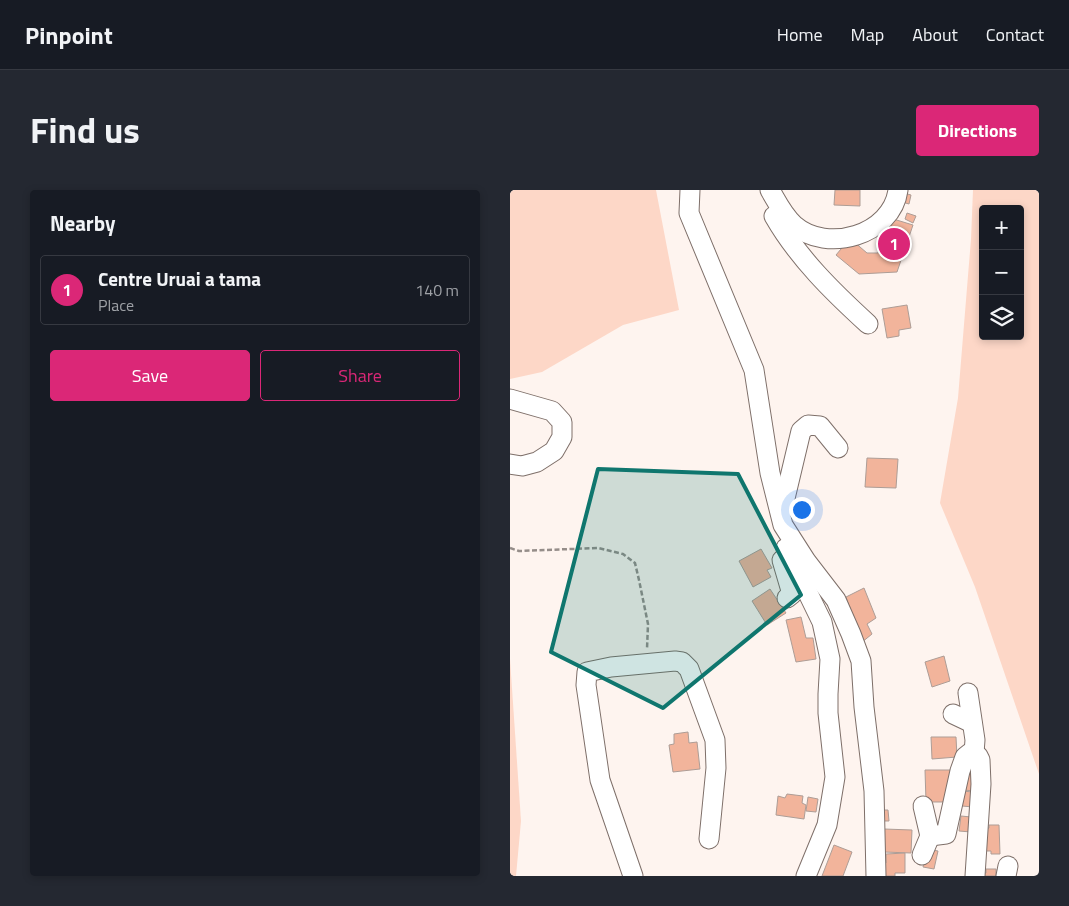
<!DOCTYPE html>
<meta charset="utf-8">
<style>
body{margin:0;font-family:"Titillium Web",sans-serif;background:#242831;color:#f1f3f6}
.controls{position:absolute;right:15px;top:15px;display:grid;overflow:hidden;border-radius:5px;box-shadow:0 2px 8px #0003}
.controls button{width:45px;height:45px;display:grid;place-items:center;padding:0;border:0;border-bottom:1px solid #363941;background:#171b24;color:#f1f3f6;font:25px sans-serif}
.you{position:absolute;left:291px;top:319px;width:18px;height:18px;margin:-12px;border:4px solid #fff;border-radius:50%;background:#1a73e8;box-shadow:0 0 0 8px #1a73e833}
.badge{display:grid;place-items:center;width:32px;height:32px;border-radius:50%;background:#db2777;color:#fff;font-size:16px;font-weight:700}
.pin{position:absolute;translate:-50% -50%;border:2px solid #fff;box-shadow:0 1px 5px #0006}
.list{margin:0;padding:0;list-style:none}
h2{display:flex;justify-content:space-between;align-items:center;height:65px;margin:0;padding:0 20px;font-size:21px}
h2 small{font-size:16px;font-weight:400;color:#9ea1a6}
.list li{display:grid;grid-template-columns:32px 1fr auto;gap:15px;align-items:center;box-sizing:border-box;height:70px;margin:0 10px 10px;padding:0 10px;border:1px solid #363941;border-radius:5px}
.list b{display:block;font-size:19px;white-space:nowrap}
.list p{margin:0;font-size:16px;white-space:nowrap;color:#9ea1a6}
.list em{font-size:16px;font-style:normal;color:#9ea1a6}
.actions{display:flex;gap:10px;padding:15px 20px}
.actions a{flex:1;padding:11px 0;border:1px solid #db2777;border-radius:5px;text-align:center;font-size:18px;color:#db2777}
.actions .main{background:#db2777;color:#fff}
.icon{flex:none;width:28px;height:28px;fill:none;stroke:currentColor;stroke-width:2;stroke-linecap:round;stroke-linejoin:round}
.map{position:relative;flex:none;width:529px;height:686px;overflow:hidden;border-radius:5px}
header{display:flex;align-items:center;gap:30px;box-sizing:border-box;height:70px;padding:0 25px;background:#171b24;border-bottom:1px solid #363941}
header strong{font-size:24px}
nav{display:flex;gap:28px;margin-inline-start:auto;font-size:18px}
.intro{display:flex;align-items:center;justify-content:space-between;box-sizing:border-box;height:120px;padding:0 30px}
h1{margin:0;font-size:35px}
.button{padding:12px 22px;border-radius:5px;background:#db2777;color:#fff;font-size:18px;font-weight:700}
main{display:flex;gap:30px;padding:0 30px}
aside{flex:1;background:#171b24;border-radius:5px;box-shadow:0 2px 8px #0003}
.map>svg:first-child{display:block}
.green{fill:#fdd7c7;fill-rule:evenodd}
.building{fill:#f2b49b;stroke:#ad9d96}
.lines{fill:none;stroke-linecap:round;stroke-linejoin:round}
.minor-casing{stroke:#7e6f69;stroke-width:21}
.path{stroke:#958d89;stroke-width:2.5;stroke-dasharray:5 2.5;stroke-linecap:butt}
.minor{stroke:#fff;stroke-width:19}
.marked{fill:#0f766e;fill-opacity:0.2;stroke:#0f766e;stroke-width:4;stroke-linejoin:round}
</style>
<header>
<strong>Pinpoint</strong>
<nav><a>Home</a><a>Map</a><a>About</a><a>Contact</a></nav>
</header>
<div class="intro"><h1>Find us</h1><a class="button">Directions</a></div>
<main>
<aside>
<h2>Nearby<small></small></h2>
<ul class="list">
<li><span class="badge">1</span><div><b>Centre Uruai a tama</b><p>Place</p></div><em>140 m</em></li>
</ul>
<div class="actions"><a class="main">Save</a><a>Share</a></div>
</aside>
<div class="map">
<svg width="529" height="686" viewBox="0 0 529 686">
<rect width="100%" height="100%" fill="#fef4ef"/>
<g class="green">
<polygon points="0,0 146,0 169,120 113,135 32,182 0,189"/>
<path d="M463,0H529V584L465,397L430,313L448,208L461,49ZM473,19H510V146H473Z"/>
<polygon points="0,469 11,631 6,686 0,686"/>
</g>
<g class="building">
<polygon points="325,0 350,0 350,16 324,15"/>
<polygon points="394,3 401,5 399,14 392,12"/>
<polygon points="397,23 406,26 403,33 395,29"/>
<polygon points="380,28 403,35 387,82 349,84 326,65 336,53 343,51 357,63 368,63"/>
<polygon points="397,115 401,138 389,140 389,146 377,148 372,119"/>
<polygon points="357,268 388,269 386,298 355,297"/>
<polygon points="251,359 262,378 257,380 261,387 243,397 229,371"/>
<polygon points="354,398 366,428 357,434 362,444 351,453 336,407"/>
<polygon points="260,399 276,423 257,435 242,411"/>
<polygon points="291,427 296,448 303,448 306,469 286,472 276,430"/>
<polygon points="434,466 440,491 422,497 415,472"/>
<polygon points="178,542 179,553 187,552 190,579 163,582 159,555 164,554 164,544"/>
<polygon points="421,547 446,547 447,567 422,569"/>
<polygon points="456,576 463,576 465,601 453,600"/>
<polygon points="415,580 442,580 438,612 416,612"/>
<polygon points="452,601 463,602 463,617 452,616"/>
<polygon points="277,604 293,606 292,613 296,615 294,629 266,625 268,606 275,608"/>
<polygon points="298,607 308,609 306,622 296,621"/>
<polygon points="371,620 378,620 379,631 372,631"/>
<polygon points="451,626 461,627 461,642 449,641"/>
<polygon points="479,635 489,635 490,664 481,664 481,661 474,661 473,639 479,638"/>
<polygon points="374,639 402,640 401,663 374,662"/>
<polygon points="324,655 342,662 333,686 312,686"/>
<polygon points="417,659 428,661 424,679 413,677"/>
<polygon points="395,663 395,683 385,683 385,686 371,686 371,673 376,673 376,664"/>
<polygon points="476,679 486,679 486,686 470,686 470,683 476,683"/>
</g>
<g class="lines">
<defs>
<g id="minor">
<polyline points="180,0 179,23 244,180 260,283 273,335 296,371 326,410 341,444 351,471 354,517 364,601 366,686"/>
<path d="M260,0C267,12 273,25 284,35C317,64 382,45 388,0"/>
<path d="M264,26C288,68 323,102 358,134"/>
<polyline points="0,209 42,221 52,232 52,247 44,261 27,272 12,276 0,274"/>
<polyline points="272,321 291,241 298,235 310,236 328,258"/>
<polyline points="276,358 312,432 320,469 318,504 318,523 325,587 317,635 296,686"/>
<polyline points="272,370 282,404 277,408"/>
<polyline points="458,503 465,550 464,563"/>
<polyline points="443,524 462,533"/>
<polyline points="464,563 468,566 470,570 471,594 465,686"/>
<polyline points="420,646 436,644 450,581 455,567 460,563 464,563"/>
<polyline points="412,665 420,646 413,616"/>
<polyline points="123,686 90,590 76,495 77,482 101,477 165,471 172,472 179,479 205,550 206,578 199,649"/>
<polyline points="496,686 498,676"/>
</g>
</defs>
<use href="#minor" class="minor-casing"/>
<polyline class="path" points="0,358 9,361 88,358 113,364 125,373 129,390 138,434 137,459"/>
<use href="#minor" class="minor"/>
</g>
<path class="marked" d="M88,279L228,284L291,405L153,518L41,462Z"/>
</svg>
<div class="controls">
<button>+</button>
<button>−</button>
<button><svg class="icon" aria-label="layers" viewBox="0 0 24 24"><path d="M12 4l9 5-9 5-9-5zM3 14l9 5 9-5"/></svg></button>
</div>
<div class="you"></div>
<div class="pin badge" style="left:384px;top:54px">1</div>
</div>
</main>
